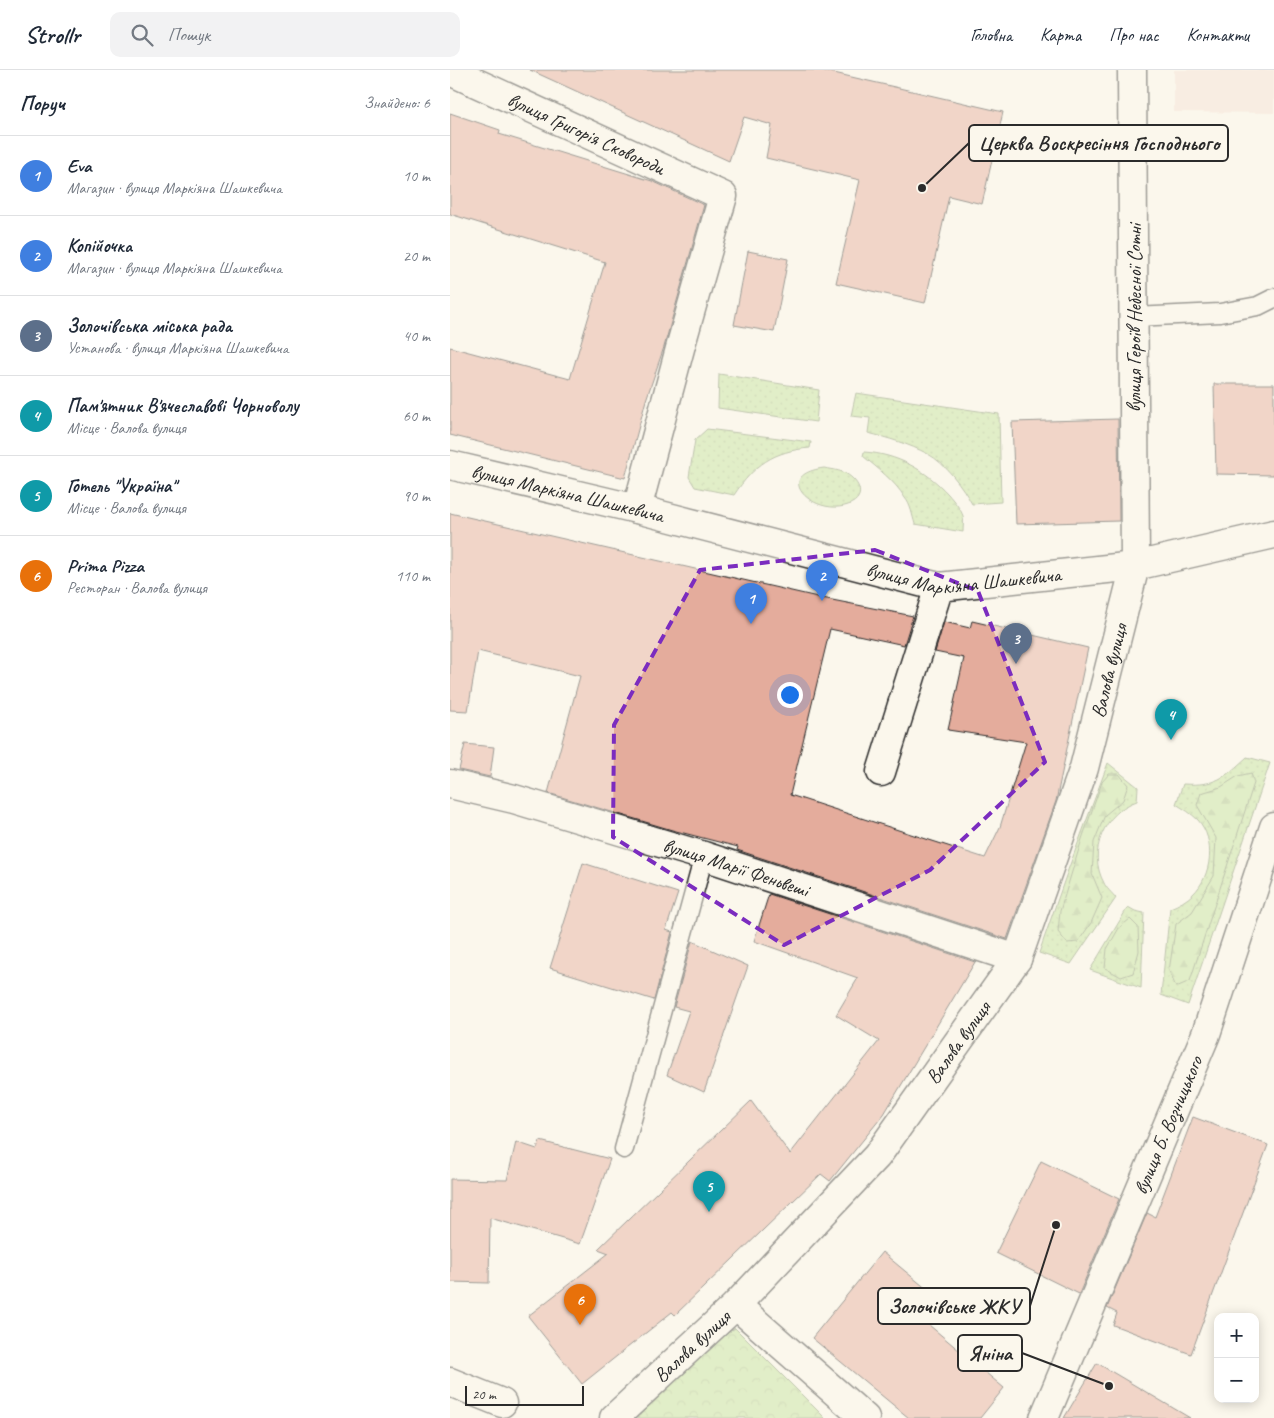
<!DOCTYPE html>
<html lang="uk">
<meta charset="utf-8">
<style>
body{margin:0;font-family:Caveat,sans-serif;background:#f2f2f3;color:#1f2937}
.controls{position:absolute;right:15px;bottom:15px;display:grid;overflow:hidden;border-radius:10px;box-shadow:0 2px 12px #0003}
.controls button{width:45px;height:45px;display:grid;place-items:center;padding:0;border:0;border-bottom:1px solid #e0e1e3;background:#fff;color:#1f2937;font:25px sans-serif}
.scale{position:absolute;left:15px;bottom:12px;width:119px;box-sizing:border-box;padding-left:5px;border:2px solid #2b2b2b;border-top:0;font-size:14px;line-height:18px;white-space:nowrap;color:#2b2b2b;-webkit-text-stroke:4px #fbf7ec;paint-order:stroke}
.you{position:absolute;left:339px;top:624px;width:18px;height:18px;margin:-12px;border:4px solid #fff;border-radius:50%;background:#1a73e8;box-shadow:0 0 0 8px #1a73e833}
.badge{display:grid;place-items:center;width:32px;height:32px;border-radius:50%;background:#c8321e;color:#fff;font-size:16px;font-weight:700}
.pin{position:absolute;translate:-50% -41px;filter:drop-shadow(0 1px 2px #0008)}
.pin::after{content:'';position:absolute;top:26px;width:18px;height:15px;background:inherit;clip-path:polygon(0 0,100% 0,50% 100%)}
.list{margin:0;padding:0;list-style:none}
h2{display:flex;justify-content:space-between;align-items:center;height:65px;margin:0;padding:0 20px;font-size:21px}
h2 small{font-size:16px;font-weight:400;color:#747a83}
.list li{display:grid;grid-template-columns:32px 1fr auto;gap:15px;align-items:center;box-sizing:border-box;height:80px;padding:0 20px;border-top:1px solid #e0e1e3}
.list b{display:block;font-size:19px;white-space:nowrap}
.list p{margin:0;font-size:16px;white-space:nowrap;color:#747a83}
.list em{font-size:16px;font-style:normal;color:#747a83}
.icon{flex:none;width:28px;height:28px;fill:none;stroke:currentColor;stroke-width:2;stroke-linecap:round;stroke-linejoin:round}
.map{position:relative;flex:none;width:824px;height:1348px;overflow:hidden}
header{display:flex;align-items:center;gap:30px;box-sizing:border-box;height:70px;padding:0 25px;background:#fff;border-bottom:1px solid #e0e1e3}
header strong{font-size:24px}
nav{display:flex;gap:28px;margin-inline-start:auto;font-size:18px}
.search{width:350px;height:45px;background:#f2f2f3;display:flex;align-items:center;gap:12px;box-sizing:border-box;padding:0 18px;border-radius:10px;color:#747a83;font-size:19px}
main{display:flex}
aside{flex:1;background:#fff}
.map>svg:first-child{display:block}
.built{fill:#f4e0d4}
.grass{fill:url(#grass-dots);stroke:#768663}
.forest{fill:url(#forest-firs);stroke:#768663}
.park{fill:url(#park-crowns);stroke:#768663}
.building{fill:#e4ac9c;stroke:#2b2b2b}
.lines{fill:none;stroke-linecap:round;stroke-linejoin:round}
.lane-casing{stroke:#2b2b2b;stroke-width:21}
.street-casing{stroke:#2b2b2b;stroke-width:31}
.secondary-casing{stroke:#2b2b2b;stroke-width:31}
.lane{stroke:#fbf7ec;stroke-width:18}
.street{stroke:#fbf7ec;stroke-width:28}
.secondary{stroke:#fbf7ec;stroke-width:28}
.marked{fill:none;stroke:#7b2cbf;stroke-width:4;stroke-dasharray:10 6;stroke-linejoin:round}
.labels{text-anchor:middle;stroke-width:4;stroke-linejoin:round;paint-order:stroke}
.street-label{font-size:20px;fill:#2b2b2b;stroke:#fbf7ec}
.leader{fill:none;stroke:#2b2b2b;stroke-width:2}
.callout-dot{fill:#2b2b2b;stroke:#fbf7ec;stroke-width:2}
.callout{fill:#fbf7ec;stroke:#2b2b2b;stroke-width:2}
.callout-label{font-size:21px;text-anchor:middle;font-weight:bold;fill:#2b2b2b}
</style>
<header>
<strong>Strollr</strong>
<div class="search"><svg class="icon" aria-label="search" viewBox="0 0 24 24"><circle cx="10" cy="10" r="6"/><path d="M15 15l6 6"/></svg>Пошук</div>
<nav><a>Головна</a><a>Карта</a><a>Про нас</a><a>Контакти</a></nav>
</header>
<main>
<aside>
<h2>Поруч<small>Знайдено: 6</small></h2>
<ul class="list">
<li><span class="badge" style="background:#3f7fe0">1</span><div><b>Eva</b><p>Магазин · вулиця Маркіяна Шашкевича</p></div><em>10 m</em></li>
<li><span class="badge" style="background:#3f7fe0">2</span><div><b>Копійочка</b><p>Магазин · вулиця Маркіяна Шашкевича</p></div><em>20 m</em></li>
<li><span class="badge" style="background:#5c6f8a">3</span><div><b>Золочівська міська рада</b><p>Установа · вулиця Маркіяна Шашкевича</p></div><em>40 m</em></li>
<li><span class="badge" style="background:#0f9aa8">4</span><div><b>Пам'ятник В'ячеславові Чорноволу</b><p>Місце · Валова вулиця</p></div><em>60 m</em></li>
<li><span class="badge" style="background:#0f9aa8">5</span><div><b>Готель &quot;Україна&quot;</b><p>Місце · Валова вулиця</p></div><em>90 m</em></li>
<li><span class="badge" style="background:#e8710a">6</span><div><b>Prima Pizza</b><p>Ресторан · Валова вулиця</p></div><em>110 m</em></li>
</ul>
</aside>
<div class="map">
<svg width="824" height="1348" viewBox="0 0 824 1348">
<defs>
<pattern id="grass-dots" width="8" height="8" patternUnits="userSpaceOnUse" patternTransform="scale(1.25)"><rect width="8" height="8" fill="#c2e29b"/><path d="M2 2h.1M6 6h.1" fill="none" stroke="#a7c286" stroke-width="1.8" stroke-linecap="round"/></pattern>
<pattern id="forest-firs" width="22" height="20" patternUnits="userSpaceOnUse" patternTransform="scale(1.25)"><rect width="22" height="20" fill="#c2e29b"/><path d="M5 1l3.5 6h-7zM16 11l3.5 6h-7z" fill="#a7c286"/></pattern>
<pattern id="park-crowns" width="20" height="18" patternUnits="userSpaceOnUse" patternTransform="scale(1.25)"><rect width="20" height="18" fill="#c2e29b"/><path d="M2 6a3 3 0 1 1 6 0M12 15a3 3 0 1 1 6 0" fill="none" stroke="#a7c286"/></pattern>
</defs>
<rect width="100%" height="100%" fill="#fbf7ec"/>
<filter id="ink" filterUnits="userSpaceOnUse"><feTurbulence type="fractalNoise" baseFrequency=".02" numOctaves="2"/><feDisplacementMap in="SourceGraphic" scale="10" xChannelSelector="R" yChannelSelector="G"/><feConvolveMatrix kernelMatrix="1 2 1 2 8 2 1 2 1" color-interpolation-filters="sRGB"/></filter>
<g filter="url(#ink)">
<polygon class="built" points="724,0 824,0 824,43 724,42"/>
<g class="grass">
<polygon points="269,304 369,320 366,352 268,338"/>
<path d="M406,323L549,344L551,432L522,434C513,417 495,393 478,384C459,374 438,368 418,363L420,348L401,346Z"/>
<path d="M257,359L361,372L360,378C323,381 304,395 284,425L245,417L239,407L245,370Z"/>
<path d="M414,382C447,384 476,400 498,424C503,430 511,439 513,446C514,451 513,457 513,462L465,454C462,445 461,435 455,428C445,411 427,398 413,386Z"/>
<path d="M374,398C380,399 387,400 393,402C408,409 419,427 398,435C364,447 320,405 374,398Z"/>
<path d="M797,687L820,693L738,935L711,925L720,838C728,835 737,830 743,824C762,806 766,770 748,750C741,743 734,739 726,734L733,714C766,716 774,708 797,687Z"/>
<path d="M658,693L688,717L687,731C654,742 637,782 654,813C656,818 662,823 666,828L621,894L589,883L618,800Z"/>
<polygon points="678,837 685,841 694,843 691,918 640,900"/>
</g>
<g class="forest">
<polygon points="801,703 804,713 740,911 726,917 719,901 726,854 742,842 764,806 766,768 747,735 751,723 771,717 788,706"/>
<polygon points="659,704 669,704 678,715 673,730 655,745 644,772 642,804 652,828 641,853 628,872 617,873 608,862 610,841 632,769 652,712"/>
<polygon points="680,849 688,857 689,881 683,903 671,907 655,898 657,879 669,858"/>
</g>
<polygon class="park" points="285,1258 375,1348 155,1348"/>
<g class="building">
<polygon points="80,0 371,0 553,42 532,134 499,126 475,233 386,213 410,110 316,88 322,55 294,47 279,91"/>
<polygon points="0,43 50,60 49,64 202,111 254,135 214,277 196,330 175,408 0,365 0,277 120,309 155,192 0,144"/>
<polygon points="298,181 338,189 324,262 284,255"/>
<polygon points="764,314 824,314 824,405 766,404"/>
<polygon points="668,349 669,451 566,454 562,352"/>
<polygon points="0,443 372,528 463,546 454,575 380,559 340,725 535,788 550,757 576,672 498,660 514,588 485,582 494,552 520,558 522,551 638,578 606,731 557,869 287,780 288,777 222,760 98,723 130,606 28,581 18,641 0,640"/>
<polygon points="15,674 44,677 40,707 9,700"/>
<polygon points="133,793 228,823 216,860 222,862 204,930 100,898"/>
<polygon points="319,824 525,892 434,1044 380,1111 371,1104 225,1245 222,1242 132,1314 78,1246 159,1183 148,1179 301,1031 340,1084 429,971 386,945 408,908 304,871"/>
<polygon points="242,871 298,896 254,1022 217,1005 239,941 224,937"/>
<polygon points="743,1047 818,1075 741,1284 663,1255 667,1243 657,1238 697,1143 705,1147"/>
<polygon points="90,1071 160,1089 130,1174 40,1148 39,1213 0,1212 0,1109 57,1110 66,1072 87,1079"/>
<polygon points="591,1091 669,1129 629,1224 546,1183"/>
<polygon points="432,1182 496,1235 479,1255 554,1318 530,1348 459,1348 362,1268"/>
<polygon points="647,1293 740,1348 614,1348"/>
</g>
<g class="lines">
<defs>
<g id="lane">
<polyline points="684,247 770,243 808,236 824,228"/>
<polyline points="174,1079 254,786"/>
</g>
<g id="street">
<path id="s1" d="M0,1L273,126L232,271L187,439"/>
<path id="s2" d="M0,395L187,439L489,517L685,496L824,464"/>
<polyline points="431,702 489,517"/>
<path id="s3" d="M0,714L64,729L254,786L567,889"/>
<polyline points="286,1235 415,1348"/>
<polyline points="0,1312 52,1333"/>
<path id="s4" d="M164,1348L286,1235L427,1086L567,889L634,698L685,496L682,0"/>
</g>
<g id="secondary">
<path id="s5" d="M594,1348L756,964L824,757"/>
</g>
</defs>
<use href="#lane" class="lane-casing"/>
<use href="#street" class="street-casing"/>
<use href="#secondary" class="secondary-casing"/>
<use href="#lane" class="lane"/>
<use href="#street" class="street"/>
<use href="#secondary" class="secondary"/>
</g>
</g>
<path d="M0 0H824V1348H0ZM425,480L528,521L595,692L480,800L334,875L163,767L164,655L250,500Z" fill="#fbf7ec" fill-opacity=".55" fill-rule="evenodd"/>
<path class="marked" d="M425,480L528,521L595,692L480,800L334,875L163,767L164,655L250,500Z"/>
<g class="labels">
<g class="street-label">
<text dy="7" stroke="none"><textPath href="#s1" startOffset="150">вулиця Григорія Сковороди</textPath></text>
<text transform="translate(684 248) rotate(-90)" y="7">вулиця Героїв Небесної Сотні</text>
<text dy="7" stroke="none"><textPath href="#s2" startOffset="121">вулиця Маркіяна Шашкевича</textPath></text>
<text dy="7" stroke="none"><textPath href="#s2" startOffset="528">вулиця Маркіяна Шашкевича</textPath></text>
<text dy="7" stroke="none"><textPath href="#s4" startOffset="916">Валова вулиця</textPath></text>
<text dy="7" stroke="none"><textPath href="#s3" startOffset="298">вулиця Марії Феньвеші</textPath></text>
<text dy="7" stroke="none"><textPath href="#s4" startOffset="511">Валова вулиця</textPath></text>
<text dy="7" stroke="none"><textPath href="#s5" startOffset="318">вулиця Б. Возницького</textPath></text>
<text dy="7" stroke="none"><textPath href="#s4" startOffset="106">Валова вулиця</textPath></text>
</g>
</g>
<path class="leader" d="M472 118L519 73M606 1155L580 1236M659 1316L572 1283"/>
<g class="callout-dot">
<circle cx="472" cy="118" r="5"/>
<circle cx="606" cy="1155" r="5"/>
<circle cx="659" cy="1316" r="5"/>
</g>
<g class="callout">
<rect x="519" y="55" width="259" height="36" rx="5"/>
<rect x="428" y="1218" width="152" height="36" rx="5"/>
<rect x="508" y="1265" width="64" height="36" rx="5"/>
</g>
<g class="callout-label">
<text x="649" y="80">Церква Воскресіння Господнього</text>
<text x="504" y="1243">Золочівське ЖКУ</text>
<text x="540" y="1290">Яніна</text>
</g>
</svg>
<div class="controls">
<button>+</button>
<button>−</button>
</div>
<div class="scale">20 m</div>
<div class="you"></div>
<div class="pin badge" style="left:301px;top:554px;background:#3f7fe0">1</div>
<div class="pin badge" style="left:372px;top:531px;background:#3f7fe0">2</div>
<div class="pin badge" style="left:566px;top:594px;background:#5c6f8a">3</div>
<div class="pin badge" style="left:721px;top:670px;background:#0f9aa8">4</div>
<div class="pin badge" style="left:259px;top:1142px;background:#0f9aa8">5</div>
<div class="pin badge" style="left:130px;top:1255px;background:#e8710a">6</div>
</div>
</main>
